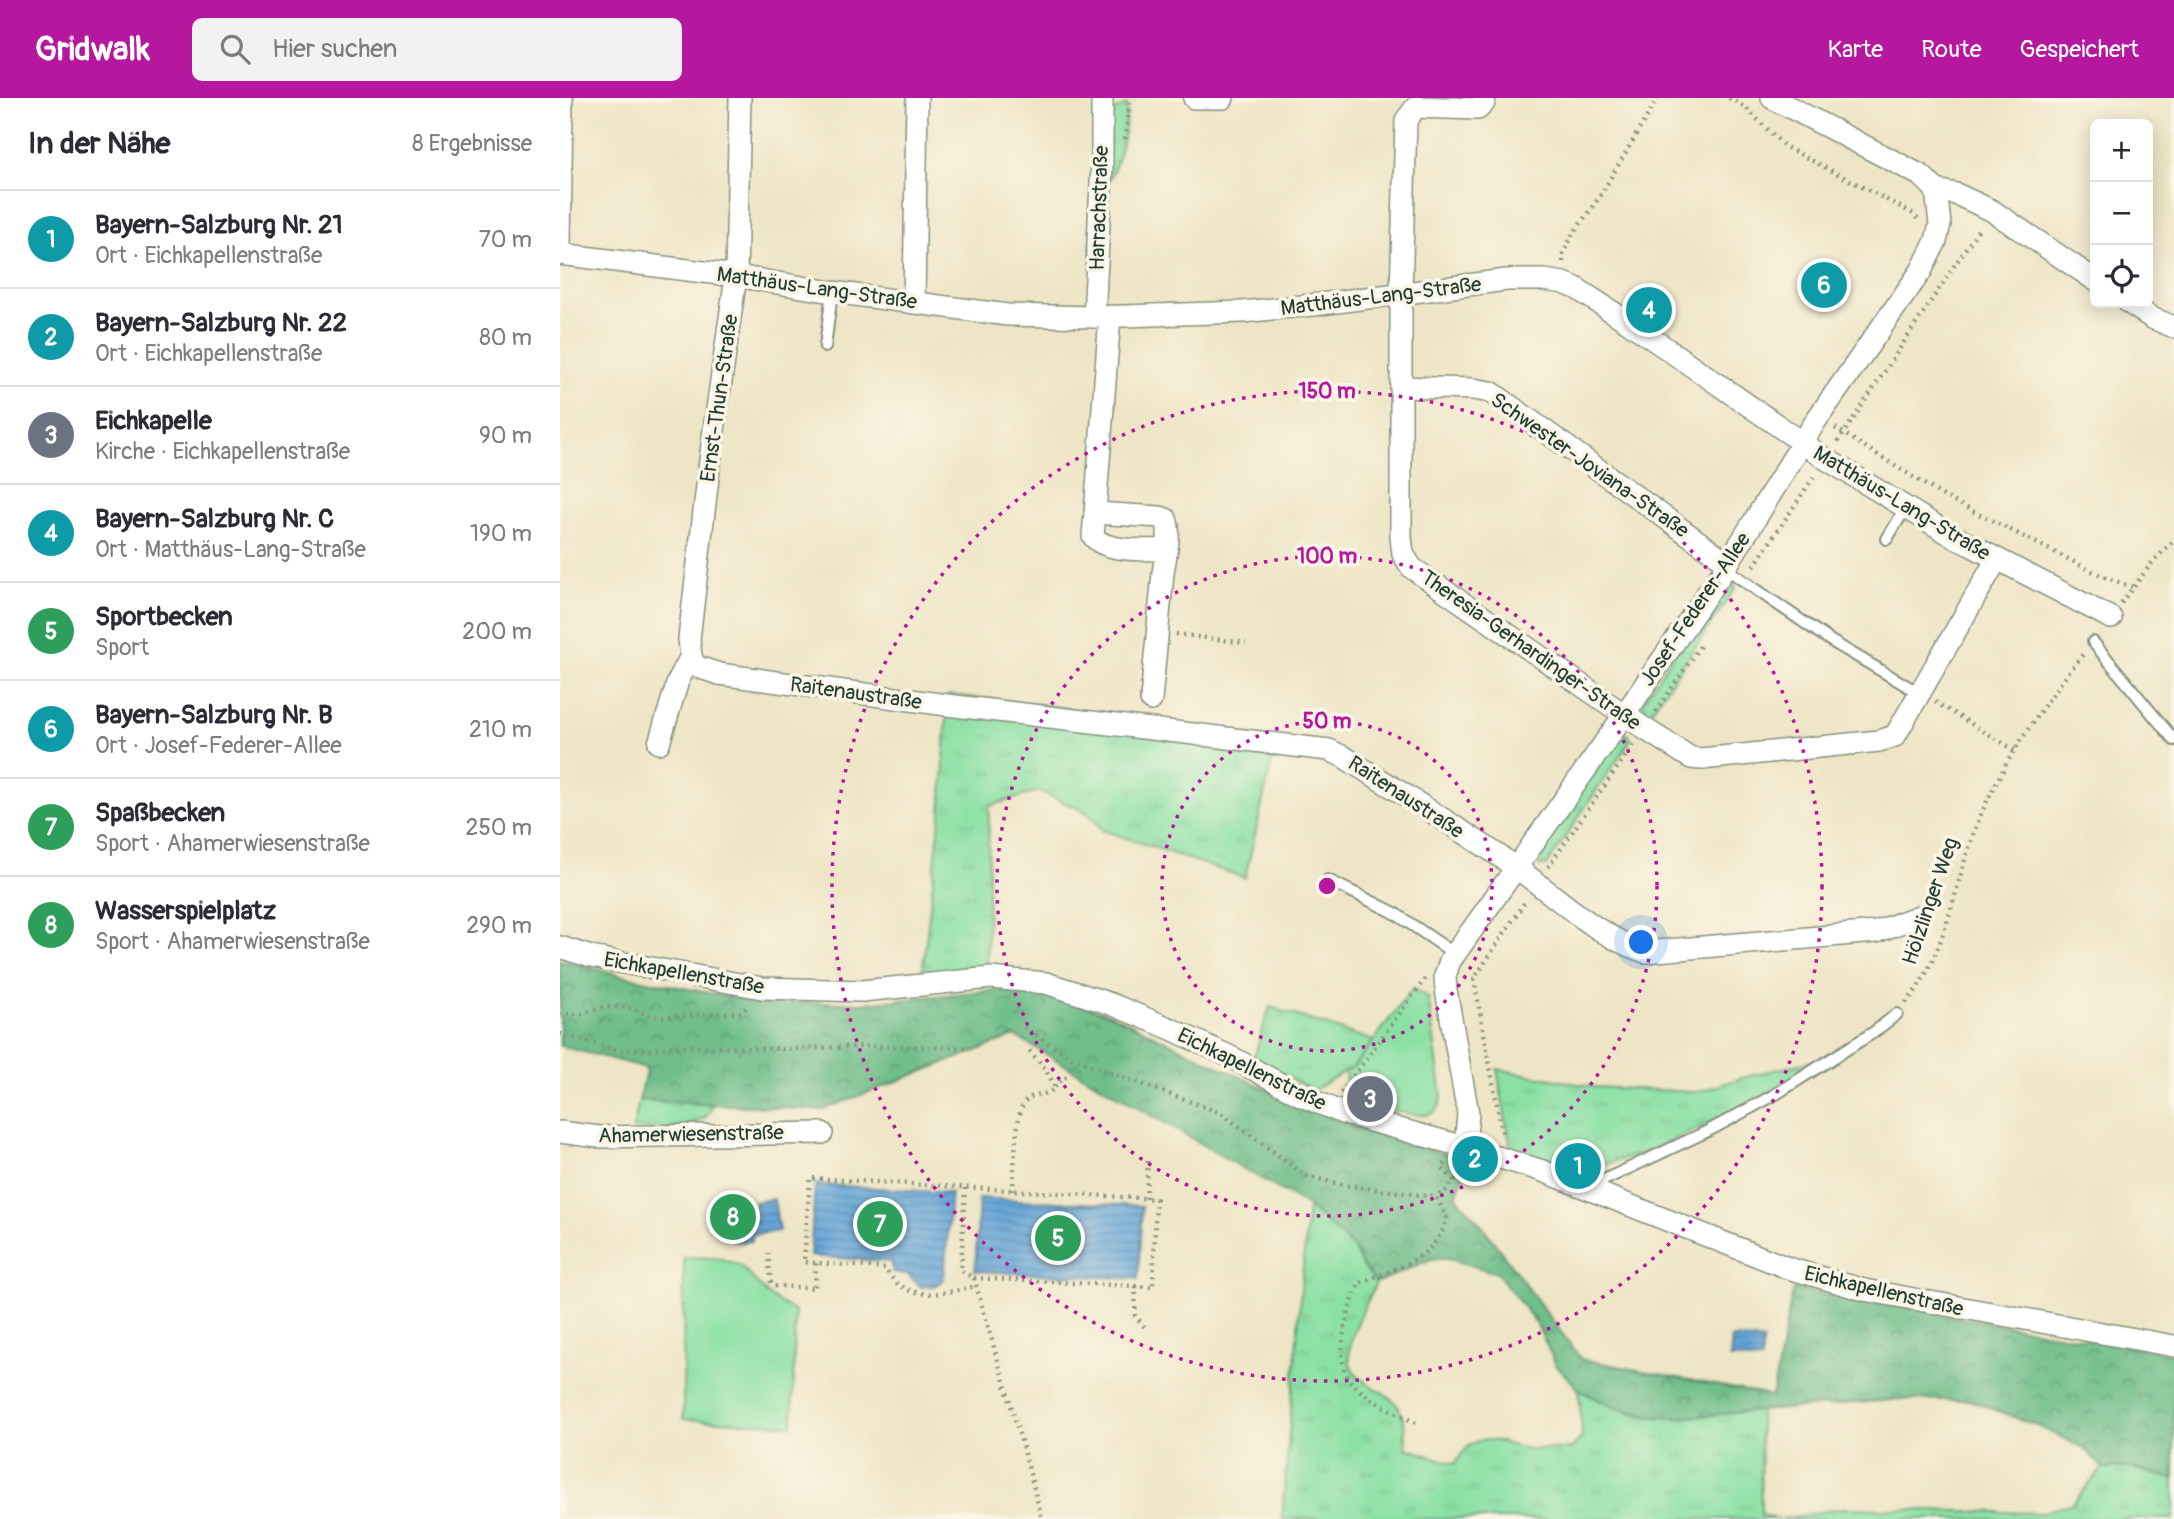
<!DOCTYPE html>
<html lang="de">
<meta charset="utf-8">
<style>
body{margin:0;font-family:Pangolin,sans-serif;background:#f2f2f3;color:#2b2b33}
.controls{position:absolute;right:21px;top:21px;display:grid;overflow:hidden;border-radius:10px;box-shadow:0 4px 18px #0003}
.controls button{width:63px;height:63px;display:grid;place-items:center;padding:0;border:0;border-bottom:2px solid #e1e1e2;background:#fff;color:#2b2b33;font:35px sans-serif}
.you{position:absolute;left:1082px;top:845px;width:24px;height:24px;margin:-18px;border:5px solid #fff;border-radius:50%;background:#1a73e8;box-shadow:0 0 0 10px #1a73e833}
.badge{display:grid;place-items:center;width:46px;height:46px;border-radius:50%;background:#b5179e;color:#fff;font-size:23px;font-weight:700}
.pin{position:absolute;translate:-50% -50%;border:4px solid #fff;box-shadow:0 2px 7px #0006}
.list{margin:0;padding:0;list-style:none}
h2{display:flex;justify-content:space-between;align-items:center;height:91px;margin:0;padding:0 28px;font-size:30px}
h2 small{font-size:23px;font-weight:400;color:#7c7c81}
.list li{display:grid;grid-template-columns:46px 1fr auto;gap:21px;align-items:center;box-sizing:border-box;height:98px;padding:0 28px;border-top:2px solid #e1e1e2}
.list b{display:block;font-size:26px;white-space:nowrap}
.list p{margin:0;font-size:23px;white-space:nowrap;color:#7c7c81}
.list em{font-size:23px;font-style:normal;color:#7c7c81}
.icon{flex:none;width:38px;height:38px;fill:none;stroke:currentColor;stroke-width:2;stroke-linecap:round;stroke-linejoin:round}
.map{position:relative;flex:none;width:1614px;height:1421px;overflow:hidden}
header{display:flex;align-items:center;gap:42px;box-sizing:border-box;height:98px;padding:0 35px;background:#b5179e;color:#fff}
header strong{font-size:33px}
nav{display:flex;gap:38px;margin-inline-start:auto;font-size:24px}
.search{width:490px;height:63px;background:#f2f2f3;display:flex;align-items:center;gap:18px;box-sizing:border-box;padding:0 24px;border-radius:10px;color:#7c7c81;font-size:26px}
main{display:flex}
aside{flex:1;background:#fff}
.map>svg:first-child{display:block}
.grass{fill:url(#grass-tufts);stroke:#548e6c;stroke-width:2}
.forest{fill:url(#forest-crowns);stroke:#477e5f;stroke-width:2}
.green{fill:#8ae0a4;stroke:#548e6c;stroke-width:2}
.water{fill:url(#water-rules);stroke:#427086;stroke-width:2}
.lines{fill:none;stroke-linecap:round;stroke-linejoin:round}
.lane-casing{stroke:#86917d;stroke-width:14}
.street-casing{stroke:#86917d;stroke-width:24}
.path{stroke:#86917d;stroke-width:4.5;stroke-dasharray:2 5;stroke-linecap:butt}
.lane{stroke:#fff;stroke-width:10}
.street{stroke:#fff;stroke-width:21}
.ring{fill:none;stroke:#b5179e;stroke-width:3.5;stroke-dasharray:3.5 7}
.labels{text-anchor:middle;stroke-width:7;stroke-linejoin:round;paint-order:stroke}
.street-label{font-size:21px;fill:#1f3d34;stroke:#fcf5e5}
.centre{fill:#b5179e;stroke:#fcf5e5;stroke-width:3.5}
.ring-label{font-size:21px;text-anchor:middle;font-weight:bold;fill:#b5179e;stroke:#fcf5e5;stroke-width:7;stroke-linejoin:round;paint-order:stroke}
</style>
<header>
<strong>Gridwalk</strong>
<div class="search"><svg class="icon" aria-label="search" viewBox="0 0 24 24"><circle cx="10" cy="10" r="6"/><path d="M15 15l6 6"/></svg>Hier suchen</div>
<nav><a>Karte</a><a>Route</a><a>Gespeichert</a></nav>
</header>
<main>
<aside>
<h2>In der Nähe<small>8 Ergebnisse</small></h2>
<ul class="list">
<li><span class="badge" style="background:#0f9aa8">1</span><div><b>Bayern-Salzburg Nr. 21</b><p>Ort · Eichkapellenstraße</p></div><em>70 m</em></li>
<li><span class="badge" style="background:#0f9aa8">2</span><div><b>Bayern-Salzburg Nr. 22</b><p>Ort · Eichkapellenstraße</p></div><em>80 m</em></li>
<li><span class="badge" style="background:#6b7280">3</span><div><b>Eichkapelle</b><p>Kirche · Eichkapellenstraße</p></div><em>90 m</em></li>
<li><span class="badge" style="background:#0f9aa8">4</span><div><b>Bayern-Salzburg Nr. C</b><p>Ort · Matthäus-Lang-Straße</p></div><em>190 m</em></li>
<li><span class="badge" style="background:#2e9e5b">5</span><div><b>Sportbecken</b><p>Sport</p></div><em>200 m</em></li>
<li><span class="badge" style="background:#0f9aa8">6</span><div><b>Bayern-Salzburg Nr. B</b><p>Ort · Josef-Federer-Allee</p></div><em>210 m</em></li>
<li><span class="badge" style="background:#2e9e5b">7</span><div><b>Spaßbecken</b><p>Sport · Ahamerwiesenstraße</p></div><em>250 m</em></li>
<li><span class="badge" style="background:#2e9e5b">8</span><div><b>Wasserspielplatz</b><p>Sport · Ahamerwiesenstraße</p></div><em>290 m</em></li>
</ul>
</aside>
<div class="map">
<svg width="1614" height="1421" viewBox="0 0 1614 1421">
<defs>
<pattern id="grass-tufts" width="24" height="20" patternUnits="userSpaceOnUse" patternTransform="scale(1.75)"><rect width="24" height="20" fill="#8ae0a4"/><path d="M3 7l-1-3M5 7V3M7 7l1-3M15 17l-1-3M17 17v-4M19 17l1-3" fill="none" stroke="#77c18e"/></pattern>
<pattern id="forest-crowns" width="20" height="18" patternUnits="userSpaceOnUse" patternTransform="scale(1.75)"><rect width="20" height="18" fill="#6fbe8a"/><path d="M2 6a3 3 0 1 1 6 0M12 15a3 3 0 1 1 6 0" fill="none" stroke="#5b9c72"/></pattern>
<pattern id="water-rules" width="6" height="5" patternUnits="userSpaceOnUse" patternTransform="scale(1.75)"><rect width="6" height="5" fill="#64a4d7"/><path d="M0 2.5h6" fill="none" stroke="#5287af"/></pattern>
</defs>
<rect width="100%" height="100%" fill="#fcf5e5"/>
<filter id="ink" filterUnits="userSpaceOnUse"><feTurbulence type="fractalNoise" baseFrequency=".0143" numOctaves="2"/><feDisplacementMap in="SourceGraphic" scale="14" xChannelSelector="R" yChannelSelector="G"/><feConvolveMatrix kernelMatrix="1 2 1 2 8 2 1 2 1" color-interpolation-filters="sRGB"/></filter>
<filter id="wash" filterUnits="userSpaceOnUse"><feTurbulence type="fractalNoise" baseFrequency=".00686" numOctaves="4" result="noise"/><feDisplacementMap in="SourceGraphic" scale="28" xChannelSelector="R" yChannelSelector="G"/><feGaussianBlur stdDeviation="1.57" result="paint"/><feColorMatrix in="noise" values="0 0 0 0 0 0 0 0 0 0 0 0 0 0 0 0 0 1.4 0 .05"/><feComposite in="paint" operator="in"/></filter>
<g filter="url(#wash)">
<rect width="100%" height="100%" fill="#eee5c6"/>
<g class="grass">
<path d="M567,7C566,35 560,61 547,86L550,23L553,13Z"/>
<polygon points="1164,482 1176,489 1088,618 1084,612 1083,602"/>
<polygon points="388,597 484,607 717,641 685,780 542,732 528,715 479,693 429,708 427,872 362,877 381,715"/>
<polygon points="1067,636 1071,641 986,768 980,768 976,763 976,757 1059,637"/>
<polygon points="710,909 814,943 793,969 753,992 693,962"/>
<path d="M1266,960C1211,993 1160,1023 1100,1048C1073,1059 1043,1070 1013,1070C992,1069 971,1059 951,1052L937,971L1035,989L1137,994L1193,977Z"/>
<path d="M79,1002L153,1007C142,1036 98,1029 73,1031Z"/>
<path d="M748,1108L793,1149L803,1169L816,1185C806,1208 790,1233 789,1258C788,1286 830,1290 840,1312C845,1322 846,1338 846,1350L895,1366C919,1325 935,1348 972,1351C985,1352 999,1350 1012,1350L1022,1339L1019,1292C1040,1302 1062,1314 1085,1318C1123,1323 1163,1315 1200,1312L1201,1417L1220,1421H722Z"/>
<polygon points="1567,1369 1614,1381 1614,1421 1222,1421 1282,1410 1481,1415 1513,1405 1543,1370"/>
</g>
<path class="forest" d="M0,862L82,882L171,899L239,904L305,905L447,891L516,905L552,917C668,971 783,1038 910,1061L896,1098L922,1128L1021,1261L1212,1298L1233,1191L1614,1256V1381L1567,1369L1543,1370L1522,1349L1480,1329L1409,1302H1333L1113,1320L1083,1317L1054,1309L1019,1292L996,1267L976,1225L937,1175L887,1160L871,1161L816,1185L803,1169L793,1149L748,1108L455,938L262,1012L79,1002L87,970L0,948Z"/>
<g class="green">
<path d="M855,891L868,899L882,997C879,1028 852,1015 830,1012C836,1006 834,1001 830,994C817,991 805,977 793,993L787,991L785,974L796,967L850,893Z"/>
<polygon points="124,1159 158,1160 180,1167 208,1197 235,1214 232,1327 123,1321"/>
</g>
<g class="water">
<polygon points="255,1086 391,1095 384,1181 375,1188 361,1189 348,1176 332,1174 332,1164 250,1158"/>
<polygon points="184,1098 188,1123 196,1122 194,1104 214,1101 219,1133 192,1137 192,1143 175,1144 162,1131 159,1117 150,1115 149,1103"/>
<polygon points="419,1100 582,1108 578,1181 415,1173"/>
<polygon points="1172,1240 1203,1243 1201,1263 1170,1260"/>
</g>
</g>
<g filter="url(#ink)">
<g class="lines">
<defs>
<g id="lane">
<polyline points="265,249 272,194"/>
<polyline points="1327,441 1346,409"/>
<polyline points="1165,470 1271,543 1359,595"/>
<polyline points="1533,544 1614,642"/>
<polyline points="768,782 833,814 895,856"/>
<polyline points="1027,1090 1150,1032 1216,996 1314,934 1337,916"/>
</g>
<g id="street">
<path d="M180,0L176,178L152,346L129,541L131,558L135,568L159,576L387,607L769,652L784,659C841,695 900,730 955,769C997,798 1036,838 1085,854L1316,834L1359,818"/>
<polyline points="634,0 663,0"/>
<polyline points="925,0 924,5 918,11 856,9 846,22 841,195 841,439 843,456 852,470 1085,631 1131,660 1141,661 1319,643 1335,638 1437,461"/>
<polyline points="1212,0 1362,78 1376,92 1396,96 1431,112 1535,182"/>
<polyline points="0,150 2,0"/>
<polyline points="0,156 176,178 272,194 448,217 534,219 682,214 753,207 946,182 984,182 1004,185 1016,190 1071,226 1266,361 1391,437 1551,520"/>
<polyline points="354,205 357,0"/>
<polyline points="1569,205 1592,220 1614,229"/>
<polyline points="534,219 542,68 542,0"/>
<polyline points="841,289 913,291 931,294 1168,465"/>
<polyline points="535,415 550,218"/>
<path d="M591,602C595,560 599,517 603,475C605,460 612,435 606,421L600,419L535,415L533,438C545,455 586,451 606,452"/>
<polyline points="99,645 118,583 131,558"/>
<polyline points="0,849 31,859 202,890 302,893 431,880 486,885 551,906 609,930 673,960 742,998 785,1016 905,1049 983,1073 1228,1170 1304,1192 1614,1248"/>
<polyline points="0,1034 39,1039 262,1035"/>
<polyline points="905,1049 908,1015 886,892 885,878 890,863 1065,616 1165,470 1257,321 1361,173 1376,143 1380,126 1376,92"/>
</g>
</defs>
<use href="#lane" class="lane-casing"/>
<use href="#street" class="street-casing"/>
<g class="path">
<polyline points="1169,0 1186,10 1224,48 1354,116 1358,122"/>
<polyline points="565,41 570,0"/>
<polyline points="1003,164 1003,156 1013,136 1040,98 1098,0"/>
<polyline points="1275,330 1385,399 1542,478 1572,489"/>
<polyline points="1278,344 1420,129"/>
<polyline points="1194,468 1255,377"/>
<polyline points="1561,505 1592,465 1614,442"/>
<polyline points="616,536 686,545"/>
<polyline points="1375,604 1455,652"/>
<polyline points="1096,614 1142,545"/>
<polyline points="988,769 1073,647"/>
<polyline points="905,881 914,881 966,802"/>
<polyline points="914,881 943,1039"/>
<path d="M1346,905C1387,856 1393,791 1415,732C1439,667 1482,609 1524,555"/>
<polyline points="0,916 22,916 43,909 60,909 72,910 90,918 105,919 183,914 188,907"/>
<polyline points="464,929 511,960 661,1015 746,1078 784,1087 876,1099"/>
<polyline points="0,936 58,952 86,952 123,948 221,951 314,948 409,950"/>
<polyline points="495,989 504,979 509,979"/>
<polyline points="781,995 865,881"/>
<polyline points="405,1090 401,1173 414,1180 461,1342 482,1421"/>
<path d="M453,1093C454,1077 455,1011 466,1002C475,994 487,999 495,989L486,972L466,949"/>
<polyline points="586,1100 588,1060"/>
<polyline points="208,1155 211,1185 214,1188 255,1190 256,1165"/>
<path d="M414,1180L593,1189L596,1101L250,1080L244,1164L325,1170C345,1206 381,1196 416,1188"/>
<polyline points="576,1188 575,1217 585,1230"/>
<path d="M856,1325C833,1313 809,1303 791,1284C772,1262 788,1208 800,1185C837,1169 875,1163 887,1120L876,1099L887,1092L894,1082L882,1070L887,1064"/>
</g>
<use href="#lane" class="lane"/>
<use href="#street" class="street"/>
</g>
</g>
<g class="ring">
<circle cx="767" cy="788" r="165"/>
<circle cx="767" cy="788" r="330"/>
<circle cx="767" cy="788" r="495"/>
</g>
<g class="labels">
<g class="street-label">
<text transform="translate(539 110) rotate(-88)" y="7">Harrachstraße</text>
<text transform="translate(257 190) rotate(8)" y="7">Matthäus-Lang-Straße</text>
<text transform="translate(821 198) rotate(-7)" y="7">Matthäus-Lang-Straße</text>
<text transform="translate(159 300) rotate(-82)" y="7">Ernst-Thun-Straße</text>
<text transform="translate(1030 367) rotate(35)" y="7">Schwester-Joviana-Straße</text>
<text transform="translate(1342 405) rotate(31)" y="7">Matthäus-Lang-Straße</text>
<text transform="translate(1135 511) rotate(-56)" y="7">Josef-Federer-Allee</text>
<text transform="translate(971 552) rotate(35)" y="7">Theresia-Gerhardinger-Straße</text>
<text transform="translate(296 595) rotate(8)" y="7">Raitenaustraße</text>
<text transform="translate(846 699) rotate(33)" y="7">Raitenaustraße</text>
<text transform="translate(1370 803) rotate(-71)" y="7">Hölzlinger Weg</text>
<text transform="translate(124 875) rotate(10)" y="7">Eichkapellenstraße</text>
<text transform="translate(692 971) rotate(26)" y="7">Eichkapellenstraße</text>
<text transform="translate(131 1036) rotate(-1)" y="7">Ahamerwiesenstraße</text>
<text transform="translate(1324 1193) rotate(13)" y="7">Eichkapellenstraße</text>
</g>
</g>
<circle cx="767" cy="788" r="10" class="centre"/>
<g class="ring-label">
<text x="767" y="300">150 m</text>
<text x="767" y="465">100 m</text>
<text x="767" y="630">50 m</text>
</g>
</svg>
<div class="controls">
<button>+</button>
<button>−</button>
<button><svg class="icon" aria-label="locate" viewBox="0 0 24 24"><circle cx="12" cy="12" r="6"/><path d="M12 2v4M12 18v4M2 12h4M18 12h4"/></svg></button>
</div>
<div class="you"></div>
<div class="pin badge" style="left:1018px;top:1068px;background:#0f9aa8">1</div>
<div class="pin badge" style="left:915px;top:1061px;background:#0f9aa8">2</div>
<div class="pin badge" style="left:810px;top:1001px;background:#6b7280">3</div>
<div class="pin badge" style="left:1089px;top:212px;background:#0f9aa8">4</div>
<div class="pin badge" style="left:498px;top:1140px;background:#2e9e5b">5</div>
<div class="pin badge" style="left:1264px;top:187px;background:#0f9aa8">6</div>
<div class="pin badge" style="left:320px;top:1126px;background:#2e9e5b">7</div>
<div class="pin badge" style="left:173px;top:1119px;background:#2e9e5b">8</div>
</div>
</main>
